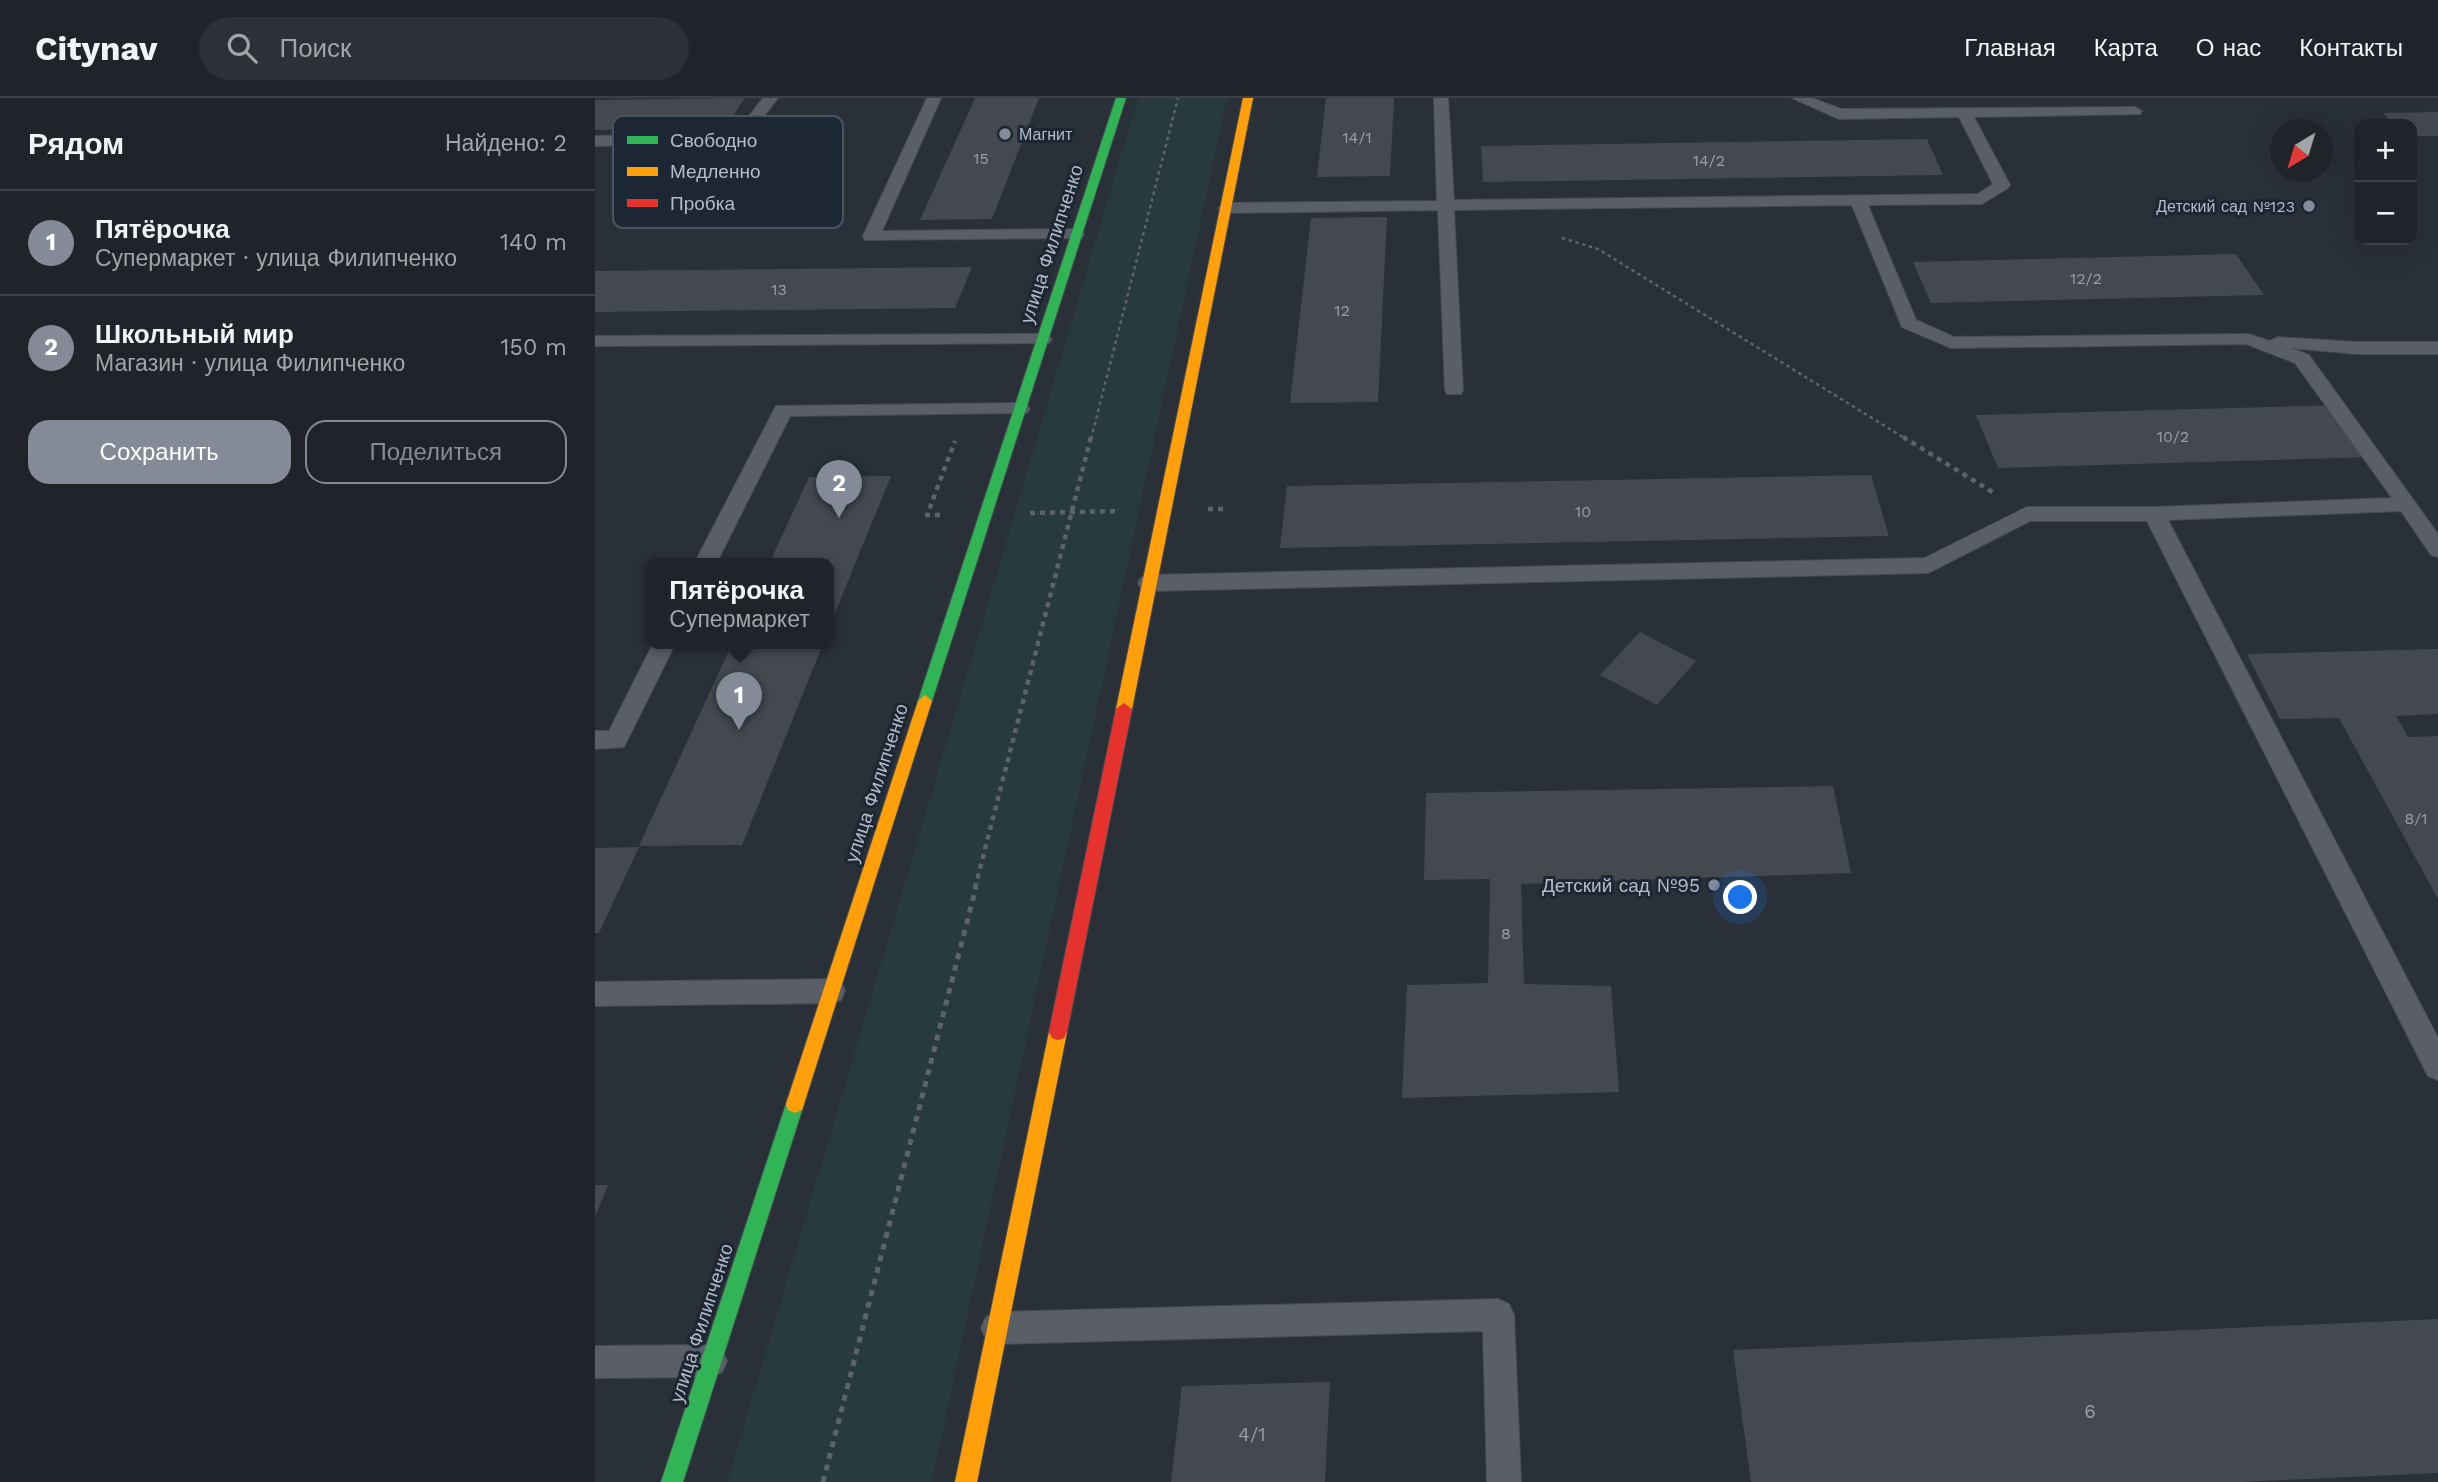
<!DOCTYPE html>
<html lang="ru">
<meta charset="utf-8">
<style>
body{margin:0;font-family:"Work Sans",sans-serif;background:#2d3036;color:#f1f3f6}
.controls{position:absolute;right:21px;top:21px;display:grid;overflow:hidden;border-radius:14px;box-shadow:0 7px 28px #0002}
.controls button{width:63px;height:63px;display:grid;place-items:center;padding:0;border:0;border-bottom:2px solid #3d4147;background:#20242a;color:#f1f3f6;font:35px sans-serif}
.compass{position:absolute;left:1675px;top:21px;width:63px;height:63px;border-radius:50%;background:#20242a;box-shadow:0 7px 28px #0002;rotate:218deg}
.you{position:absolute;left:1146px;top:800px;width:24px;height:24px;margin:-18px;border:5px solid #fff;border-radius:50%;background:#1a73e8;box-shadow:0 0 0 10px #1a73e833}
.badge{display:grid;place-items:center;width:46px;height:46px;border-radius:50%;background:#848b96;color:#fff;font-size:23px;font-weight:700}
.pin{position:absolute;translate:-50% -58px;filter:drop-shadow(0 2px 4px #0008)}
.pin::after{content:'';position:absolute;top:37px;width:24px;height:21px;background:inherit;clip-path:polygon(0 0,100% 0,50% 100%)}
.popup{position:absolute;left:50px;top:460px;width:189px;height:91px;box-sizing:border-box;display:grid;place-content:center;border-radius:14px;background:#20242a;filter:drop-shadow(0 2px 5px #0005);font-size:23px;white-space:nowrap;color:#a2a4a8}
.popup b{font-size:26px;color:#f1f3f6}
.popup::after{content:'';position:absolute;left:50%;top:100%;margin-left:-14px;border:14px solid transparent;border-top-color:#20242a}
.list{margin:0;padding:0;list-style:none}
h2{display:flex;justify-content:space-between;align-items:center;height:91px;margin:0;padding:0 28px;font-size:30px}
h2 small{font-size:23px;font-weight:400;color:#a2a4a8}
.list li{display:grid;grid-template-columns:46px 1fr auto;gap:21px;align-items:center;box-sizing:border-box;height:105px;padding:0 28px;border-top:2px solid #3d4147}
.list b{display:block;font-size:26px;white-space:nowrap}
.list p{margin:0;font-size:23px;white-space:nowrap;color:#a2a4a8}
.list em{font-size:23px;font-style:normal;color:#a2a4a8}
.actions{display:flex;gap:14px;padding:21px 28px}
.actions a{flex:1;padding:16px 0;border:2px solid #848b96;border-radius:21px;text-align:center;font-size:24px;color:#848b96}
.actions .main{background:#848b96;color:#fff}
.icon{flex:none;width:38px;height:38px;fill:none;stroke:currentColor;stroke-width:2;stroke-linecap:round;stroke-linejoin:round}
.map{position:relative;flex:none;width:1843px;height:1384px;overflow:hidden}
header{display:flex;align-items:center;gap:42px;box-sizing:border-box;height:98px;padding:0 35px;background:#20242a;border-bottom:2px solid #3d4147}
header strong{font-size:33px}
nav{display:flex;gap:38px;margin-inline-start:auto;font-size:24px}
.search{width:490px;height:63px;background:#2d3036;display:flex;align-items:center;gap:18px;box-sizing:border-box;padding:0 24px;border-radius:38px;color:#a2a4a8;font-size:26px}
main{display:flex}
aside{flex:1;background:#20242a}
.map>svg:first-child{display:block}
.green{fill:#273a3e}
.building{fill:#444950}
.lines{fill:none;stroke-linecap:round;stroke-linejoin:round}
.lane-casing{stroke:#484c53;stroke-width:2}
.fast-casing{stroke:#484c53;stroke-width:2}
.slow-casing{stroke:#484c53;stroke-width:2}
.jam-casing{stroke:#484c53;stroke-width:2}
.path-far2{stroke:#5d636a;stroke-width:2.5;stroke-dasharray:3.5 3.5;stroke-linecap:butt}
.path-far1{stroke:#5d636a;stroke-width:4.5;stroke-dasharray:5 5;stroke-linecap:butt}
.path{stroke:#5d636a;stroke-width:5;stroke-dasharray:6 6;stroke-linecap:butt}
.lane{fill:#5a5e66;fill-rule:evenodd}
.fast{fill:#30b455;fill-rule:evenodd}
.slow{fill:#ff9f0a;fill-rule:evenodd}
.jam{fill:#e5322d;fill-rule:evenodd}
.poi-dot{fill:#848b96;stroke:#1d2633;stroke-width:2.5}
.labels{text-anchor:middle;stroke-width:6;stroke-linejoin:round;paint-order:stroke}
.far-poi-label{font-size:16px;fill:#b4bcc9;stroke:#1d2633;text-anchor:start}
.number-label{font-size:16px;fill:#989fab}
.street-label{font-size:19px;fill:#b4bcc9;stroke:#1d2633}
.poi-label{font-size:19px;fill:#b4bcc9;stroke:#1d2633;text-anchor:end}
.near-number-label{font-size:19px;fill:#989fab}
.key{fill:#1d2633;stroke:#4a5360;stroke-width:2}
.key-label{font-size:19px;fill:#b4bcc9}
</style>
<header>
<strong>Citynav</strong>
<div class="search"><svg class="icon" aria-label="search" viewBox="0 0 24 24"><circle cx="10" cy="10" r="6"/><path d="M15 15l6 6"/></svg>Поиск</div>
<nav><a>Главная</a><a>Карта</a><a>О нас</a><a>Контакты</a></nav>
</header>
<main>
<aside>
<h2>Рядом<small>Найдено: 2</small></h2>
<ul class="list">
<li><span class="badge">1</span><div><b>Пятёрочка</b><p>Супермаркет · улица Филипченко</p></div><em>140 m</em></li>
<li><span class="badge">2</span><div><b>Школьный мир</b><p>Магазин · улица Филипченко</p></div><em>150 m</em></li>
</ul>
<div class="actions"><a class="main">Сохранить</a><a>Поделиться</a></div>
</aside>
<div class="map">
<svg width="1843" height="1384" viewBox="0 0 1843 1384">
<rect width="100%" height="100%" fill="#2a3038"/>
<polygon class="green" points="543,0 632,0 337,1384 132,1384"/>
<g class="building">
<polygon points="150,0 129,31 0,32 0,2"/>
<polygon points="380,0 444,0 397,121 325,122"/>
<polygon points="731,0 799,0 795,78 722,79"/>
<polygon points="1843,14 1843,38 1817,38 1817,26 1798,26 1789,15"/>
<polygon points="178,41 207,42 195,58 166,57"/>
<polygon points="1332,41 1348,77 888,84 886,48"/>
<polygon points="792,119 783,304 695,305 716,120"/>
<polygon points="1641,156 1669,197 1336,205 1318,164"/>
<polygon points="377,169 360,210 0,214 0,173"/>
<polygon points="1744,307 1779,359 1403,370 1381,317"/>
<polygon points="1276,377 1294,438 685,450 692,388"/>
<polygon points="296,378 233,532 233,466 174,466 214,379"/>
<polygon points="1045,534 1101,563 1062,607 1005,577"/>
<polygon points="137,546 228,546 147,747 44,748"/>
<polygon points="1843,551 1843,616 1801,618 1813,639 1843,638 1843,801 1744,620 1685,621 1652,556"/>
<polygon points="1238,688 1256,775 926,786 929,886 1016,888 1024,994 807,1000 812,887 893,885 895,781 829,782 831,695"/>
<polygon points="44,749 4,835 0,835 0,750"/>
<polygon points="0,1087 13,1087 0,1119"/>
<polygon points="1843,1221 1843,1375 1646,1384 1156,1384 1138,1252"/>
<polygon points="735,1284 730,1384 576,1384 587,1288"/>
</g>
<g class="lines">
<defs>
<g id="lane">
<polygon points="168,0 183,0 149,44 0,48 0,38 140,36"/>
<polygon points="332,0 346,0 287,133 481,131 489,136 487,140 270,142 268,138"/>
<polygon points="839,0 853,0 859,102 1383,96 1398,86 1364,19 1244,21 1197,0 1217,0 1246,11 1540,9 1547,13 1545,16 1379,19 1415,87 1413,90 1387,106 1273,107 1321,222 1359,239 1653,236 1675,243 1683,239 1762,244 1843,244 1843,256 1762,256 1696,250 1714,257 1843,436 1843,459 1836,457 1806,413 1573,422 1843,940 1843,982 1833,978 1552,423 1435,423 1333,475 554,493 546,490 543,485 546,480 554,477 1330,460 1432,409 1559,409 1797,400 1700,265 1651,246 1356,250 1307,229 1257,107 859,112 868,292 866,296 852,296 850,292 843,112 631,115 623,110 631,105 842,103"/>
<polygon points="448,236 457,241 454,245 0,248 0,238"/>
<polygon points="425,305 432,307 435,311 432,315 195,318 121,466 99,466 181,308"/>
<polygon points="58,546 80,546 29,649 0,651 0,633 14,633"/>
<polygon points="236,881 246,884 250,893 246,902 236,905 0,908 0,884"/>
<polygon points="903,1201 914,1206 919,1217 926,1384 892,1384 888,1233 402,1246 391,1241 386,1230 391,1219 402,1214"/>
<polygon points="116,1247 127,1252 132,1263 127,1274 116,1279 0,1280 0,1248"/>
</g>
<g id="fast">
<polygon points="521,0 531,0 337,603 335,607 325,607 323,603"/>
<polygon points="200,997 207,1000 209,1006 88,1384 66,1384 191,1006 193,1000"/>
</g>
<g id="slow">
<polygon points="648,0 658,0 537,611 529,617 521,611"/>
<polygon points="330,597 337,603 209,1006 207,1012 200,1015 193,1012 191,1006 323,603"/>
<polygon points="463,926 469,928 472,934 382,1384 360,1384 454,934 457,928"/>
</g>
<polygon id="jam" points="529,605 537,611 472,934 469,940 463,942 457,940 454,934 521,611"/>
</defs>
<use href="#lane" class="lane-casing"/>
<use href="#fast" class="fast-casing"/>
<use href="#slow" class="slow-casing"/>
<use href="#jam" class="jam-casing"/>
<g class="path-far2">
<polyline points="967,140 1003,151 1311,341"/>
<polyline points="496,341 583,0"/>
</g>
<g class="path-far1">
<polyline points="1308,339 1399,395"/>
<polyline points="613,411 633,411"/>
<polyline points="435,415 524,413"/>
<polyline points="345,417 332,417 360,343"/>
<polyline points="380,790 496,339"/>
</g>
<polyline class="path" points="228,1384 381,789"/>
<use href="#lane" class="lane"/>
<use href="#fast" class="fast"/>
<use href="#slow" class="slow"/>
<use href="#jam" class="jam"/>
</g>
<g class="poi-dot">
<circle cx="410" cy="36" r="7"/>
<circle cx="1714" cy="108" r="7"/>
<circle cx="1119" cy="787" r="7"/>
</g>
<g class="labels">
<g class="far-poi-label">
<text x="424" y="42">Магнит</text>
<text x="1700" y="114" text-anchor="end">Детский сад №123</text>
</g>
<g class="number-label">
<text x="762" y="45">14/1</text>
<text x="386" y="66">15</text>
<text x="1114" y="68">14/2</text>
<text x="1491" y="186">12/2</text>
<text x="184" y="197">13</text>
<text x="747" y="218">12</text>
<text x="1578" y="344">10/2</text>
<text x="988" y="419">10</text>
<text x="1821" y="726">8/1</text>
<text x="911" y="841">8</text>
</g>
<g class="street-label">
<text transform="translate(456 146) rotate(-72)" y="7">улица Филипченко</text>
<text transform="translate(281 685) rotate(-72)" y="7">улица Филипченко</text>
<text transform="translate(106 1225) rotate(-72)" y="7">улица Филипченко</text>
</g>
<g class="poi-label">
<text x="1105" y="794">Детский сад №95</text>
</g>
<g class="near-number-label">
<text x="1495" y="1320">6</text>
<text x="657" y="1343">4/1</text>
</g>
</g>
<rect x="18" y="18" width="230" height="112" rx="10" class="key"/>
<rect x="32" y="38" width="31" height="8" fill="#30b455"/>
<rect x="32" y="69" width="31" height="9" fill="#ff9f0a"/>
<rect x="32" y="101" width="31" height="8" fill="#e5322d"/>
<g class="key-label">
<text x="75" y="49">Свободно</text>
<text x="75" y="80">Медленно</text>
<text x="75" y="112">Пробка</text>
</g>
</svg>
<div class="controls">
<button>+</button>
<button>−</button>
</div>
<svg class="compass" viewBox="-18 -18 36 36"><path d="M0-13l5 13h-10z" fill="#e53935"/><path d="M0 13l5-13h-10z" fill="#a2a4a8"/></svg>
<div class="you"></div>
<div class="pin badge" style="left:144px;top:632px">1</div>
<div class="popup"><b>Пятёрочка</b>Супермаркет</div>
<div class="pin badge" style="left:244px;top:420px">2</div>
</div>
</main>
